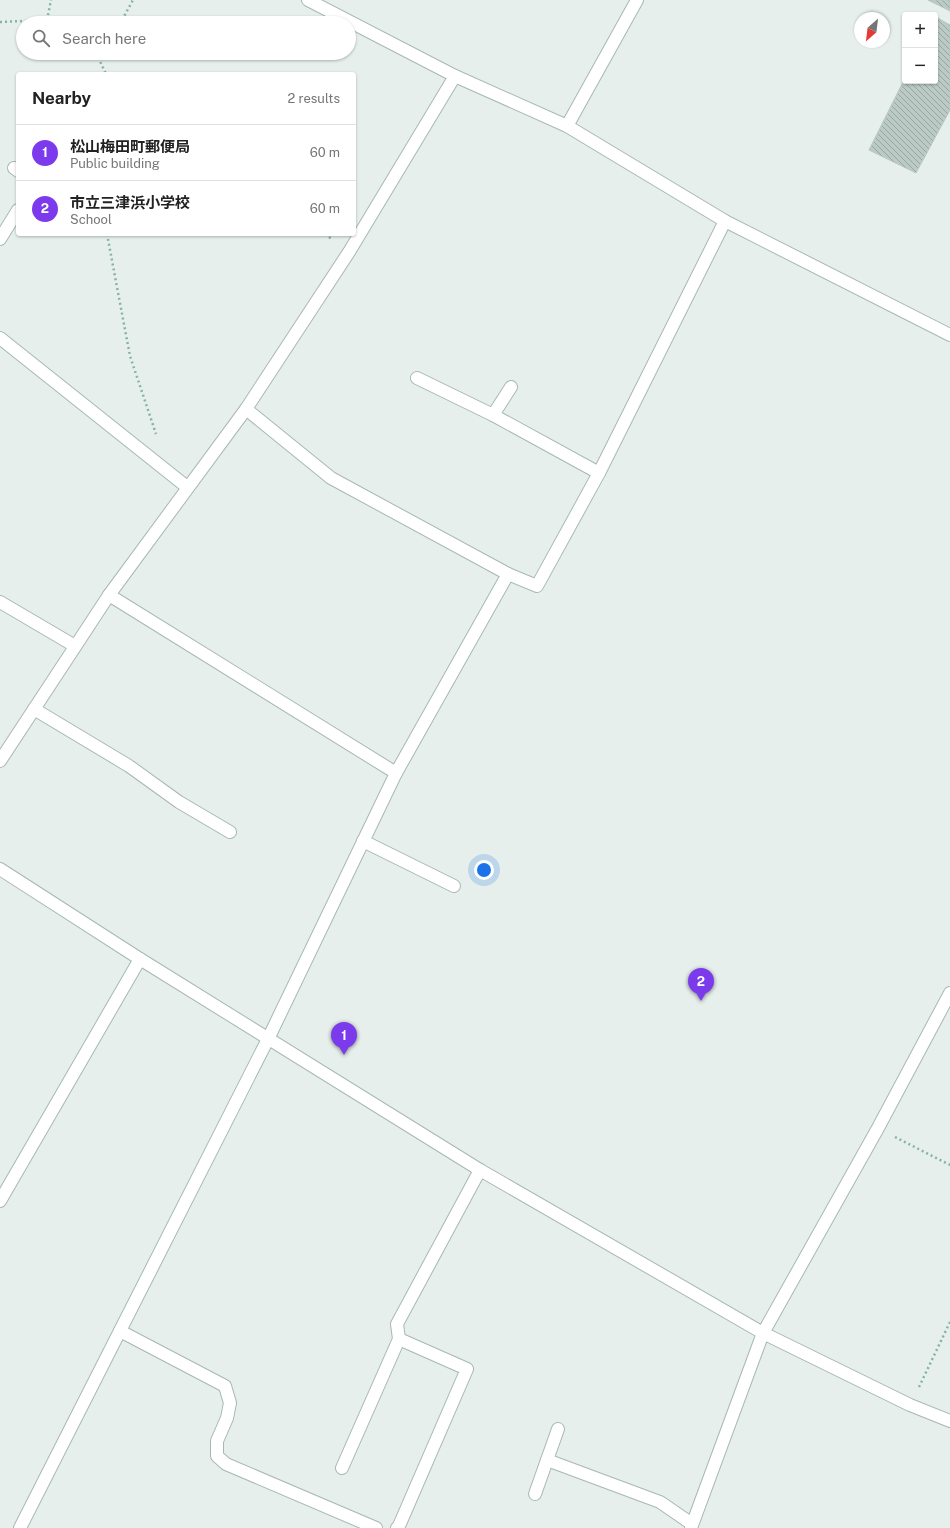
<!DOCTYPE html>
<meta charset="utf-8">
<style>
body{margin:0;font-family:"Public Sans","Noto Sans JP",sans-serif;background:#f2f2f2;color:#222}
.controls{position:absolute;right:12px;top:12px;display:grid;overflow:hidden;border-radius:4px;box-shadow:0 1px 3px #0004}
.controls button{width:36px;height:36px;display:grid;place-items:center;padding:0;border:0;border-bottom:1px solid #e0e0e0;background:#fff;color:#222;font:20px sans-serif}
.compass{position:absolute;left:854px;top:12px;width:36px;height:36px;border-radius:50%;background:#fff;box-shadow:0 1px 3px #0004;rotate:208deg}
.you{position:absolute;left:484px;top:870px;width:14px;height:14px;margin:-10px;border:3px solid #fff;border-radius:50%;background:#1a73e8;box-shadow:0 0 0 6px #1a73e833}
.badge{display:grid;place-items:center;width:26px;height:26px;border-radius:50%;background:#7c3aed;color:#fff;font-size:13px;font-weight:700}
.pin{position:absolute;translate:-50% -33px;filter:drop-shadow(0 1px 2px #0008)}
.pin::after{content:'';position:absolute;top:21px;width:14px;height:12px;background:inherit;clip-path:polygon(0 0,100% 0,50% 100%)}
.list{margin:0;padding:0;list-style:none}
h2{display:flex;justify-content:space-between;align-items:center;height:52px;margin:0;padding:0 16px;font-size:17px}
h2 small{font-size:13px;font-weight:400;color:#767676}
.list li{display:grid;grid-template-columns:26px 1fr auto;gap:12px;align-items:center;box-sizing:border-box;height:56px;padding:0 16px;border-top:1px solid #e0e0e0}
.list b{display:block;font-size:15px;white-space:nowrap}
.list p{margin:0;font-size:13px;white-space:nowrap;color:#767676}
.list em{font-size:13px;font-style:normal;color:#767676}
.icon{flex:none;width:22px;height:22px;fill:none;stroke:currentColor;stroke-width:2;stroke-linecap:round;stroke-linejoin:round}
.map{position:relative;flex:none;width:950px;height:1528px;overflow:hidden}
.search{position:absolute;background:#fff;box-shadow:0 1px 3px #0004;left:16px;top:16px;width:340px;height:44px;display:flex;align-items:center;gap:10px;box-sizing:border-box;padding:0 14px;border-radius:22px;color:#767676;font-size:15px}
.panel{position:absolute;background:#fff;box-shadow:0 1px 3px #0004;left:16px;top:72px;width:340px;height:164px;border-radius:4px}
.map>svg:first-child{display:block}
.building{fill:url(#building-back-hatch);stroke:#b8c9c2}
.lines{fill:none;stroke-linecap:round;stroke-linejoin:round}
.minor-casing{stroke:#a8b8b2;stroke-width:14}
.path{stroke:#86b3a5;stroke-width:2.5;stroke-dasharray:2 3;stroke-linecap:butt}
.minor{stroke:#fff;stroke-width:12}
</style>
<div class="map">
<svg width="950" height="1528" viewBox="0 0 950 1528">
<defs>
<pattern id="building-back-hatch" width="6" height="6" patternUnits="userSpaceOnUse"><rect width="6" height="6" fill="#bbcac4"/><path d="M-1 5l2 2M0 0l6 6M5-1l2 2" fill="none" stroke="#98a6a0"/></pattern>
</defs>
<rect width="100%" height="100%" fill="#e6efeb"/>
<g class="building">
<polygon points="928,0 950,0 950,11"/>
<polygon points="936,17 950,25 950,110 916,173 869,150 905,78 905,81 935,81"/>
</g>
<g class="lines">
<defs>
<g id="minor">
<polyline points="308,0 455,76 567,126 725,221 950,335"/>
<polyline points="567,126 637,0"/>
<polyline points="14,168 18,171"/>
<polyline points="0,239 18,210"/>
<polyline points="0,338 187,487"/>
<polyline points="417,378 493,415 599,473"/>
<polyline points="246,409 331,478 508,574"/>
<polyline points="493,415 511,387"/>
<polyline points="109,595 396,773"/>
<polyline points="0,602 75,646"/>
<polyline points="34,709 129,766 179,802 230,832"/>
<polyline points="0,761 109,595 246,409 349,252 455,76"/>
<polyline points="363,841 454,886"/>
<polyline points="0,869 140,959 480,1170 763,1333 910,1405 950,1421"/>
<polyline points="0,1201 140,959"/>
<polyline points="120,1331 225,1386 230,1403 227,1418 217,1441 217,1456 226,1464 376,1528"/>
<polyline points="547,1460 660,1502 692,1524"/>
<polyline points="342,1468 399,1339 397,1324 480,1170"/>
<polyline points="535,1494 558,1429"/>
<polyline points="20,1528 269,1037 396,773 508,574 537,586 599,473 725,221"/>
<polyline points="397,1528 399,1526 467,1369 399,1339"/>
<polyline points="691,1528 763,1333 878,1128 950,993"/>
</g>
</defs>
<use href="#minor" class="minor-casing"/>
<g class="path">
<polyline points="47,20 51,0"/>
<polyline points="0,22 47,20 54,23"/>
<polyline points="118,23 122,20 133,0"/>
<polyline points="96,53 106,74"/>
<polyline points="107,234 130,356 156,434"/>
<polyline points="325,234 333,240"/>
<polyline points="895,1137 950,1165"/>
<polyline points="919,1387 950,1322"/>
</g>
<use href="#minor" class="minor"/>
</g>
</svg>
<div class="controls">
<button>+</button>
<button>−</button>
</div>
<svg class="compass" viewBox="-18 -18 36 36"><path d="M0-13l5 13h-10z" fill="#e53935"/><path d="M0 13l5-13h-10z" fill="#767676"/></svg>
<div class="you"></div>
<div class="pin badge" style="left:344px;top:1055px">1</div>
<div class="pin badge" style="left:701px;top:1001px">2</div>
<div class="search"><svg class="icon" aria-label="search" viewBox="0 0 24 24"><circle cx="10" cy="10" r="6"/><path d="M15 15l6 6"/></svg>Search here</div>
<section class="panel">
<h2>Nearby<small>2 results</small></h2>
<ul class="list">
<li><span class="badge">1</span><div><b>松山梅田町郵便局</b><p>Public building</p></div><em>60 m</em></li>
<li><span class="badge">2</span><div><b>市立三津浜小学校</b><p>School</p></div><em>60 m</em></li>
</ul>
</section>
</div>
